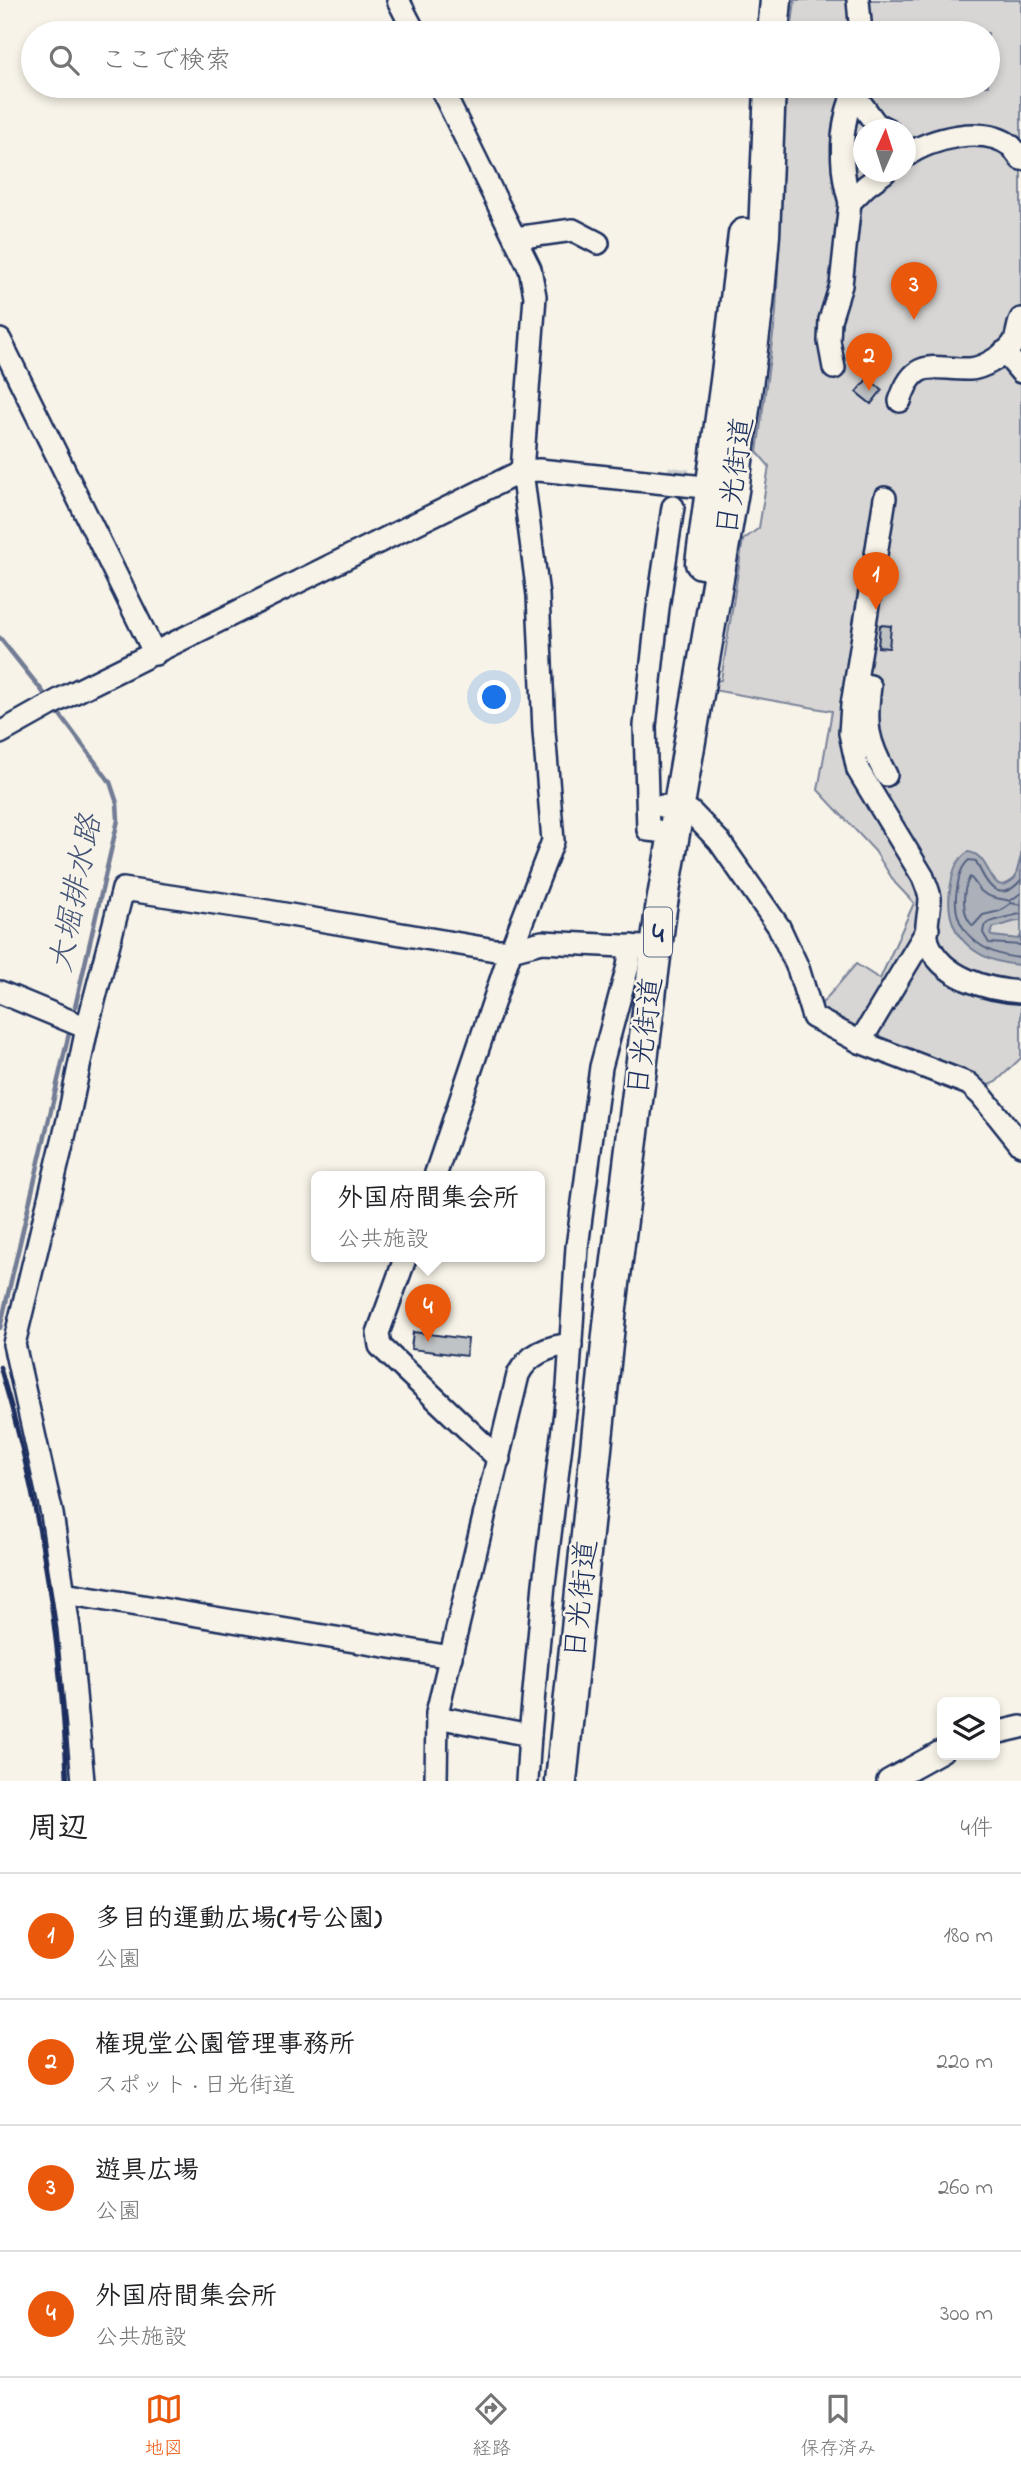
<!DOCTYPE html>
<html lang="ja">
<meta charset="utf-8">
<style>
body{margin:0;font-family:"Indie Flower","Klee One",sans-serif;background:#f6f6f6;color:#202124}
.controls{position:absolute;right:21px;bottom:21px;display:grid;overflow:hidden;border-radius:10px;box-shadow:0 4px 10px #0003}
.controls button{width:63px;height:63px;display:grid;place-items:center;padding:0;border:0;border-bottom:2px solid #e0e0e0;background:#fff;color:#202124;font:35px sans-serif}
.compass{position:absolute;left:853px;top:119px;width:63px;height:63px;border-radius:50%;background:#fff;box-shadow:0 4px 10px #0003;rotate:3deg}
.you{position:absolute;left:495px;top:698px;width:24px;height:24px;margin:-18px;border:5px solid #fff;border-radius:50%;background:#1a73e8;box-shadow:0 0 0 10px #1a73e833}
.badge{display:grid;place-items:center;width:46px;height:46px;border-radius:50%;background:#ea580c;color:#fff;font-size:23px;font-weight:700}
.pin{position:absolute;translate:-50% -58px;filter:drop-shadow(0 2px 4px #0008)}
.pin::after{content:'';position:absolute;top:37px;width:24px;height:21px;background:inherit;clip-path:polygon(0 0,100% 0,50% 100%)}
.popup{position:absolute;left:311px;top:1171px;width:234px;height:91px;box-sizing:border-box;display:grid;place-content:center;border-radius:10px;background:#fff;filter:drop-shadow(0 2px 5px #0005);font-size:23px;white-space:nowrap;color:#757577}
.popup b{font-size:26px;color:#202124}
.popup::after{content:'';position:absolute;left:50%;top:100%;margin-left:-14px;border:14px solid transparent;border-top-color:#fff}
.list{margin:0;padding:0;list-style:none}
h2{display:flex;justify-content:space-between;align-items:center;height:91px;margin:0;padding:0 28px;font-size:30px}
h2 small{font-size:23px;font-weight:400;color:#757577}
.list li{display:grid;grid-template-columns:46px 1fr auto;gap:21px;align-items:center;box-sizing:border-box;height:126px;padding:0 28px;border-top:2px solid #e0e0e0}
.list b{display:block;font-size:26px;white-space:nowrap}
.list p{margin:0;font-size:23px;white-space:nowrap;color:#757577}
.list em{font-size:23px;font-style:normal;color:#757577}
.icon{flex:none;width:38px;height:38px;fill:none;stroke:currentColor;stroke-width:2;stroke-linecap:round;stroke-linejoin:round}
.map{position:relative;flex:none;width:1021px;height:1781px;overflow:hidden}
.search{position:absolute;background:#fff;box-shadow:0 4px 10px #0003;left:21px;right:21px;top:21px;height:77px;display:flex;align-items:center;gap:18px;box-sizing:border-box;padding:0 24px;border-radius:38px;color:#757577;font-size:26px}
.sheet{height:595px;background:#fff}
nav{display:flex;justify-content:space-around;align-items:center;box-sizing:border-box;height:98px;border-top:2px solid #e0e0e0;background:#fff;font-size:19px;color:#757577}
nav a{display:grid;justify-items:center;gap:4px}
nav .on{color:#ea580c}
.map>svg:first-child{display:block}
.green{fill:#d7d6d4;stroke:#798299;stroke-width:2;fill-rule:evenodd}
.water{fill:#acb0b9;stroke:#727c95;stroke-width:2}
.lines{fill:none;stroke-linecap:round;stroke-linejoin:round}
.shore{stroke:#556382;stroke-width:2}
.stream{stroke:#727c95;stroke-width:4.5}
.building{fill:#c0c3c5;stroke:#1b2f5e;stroke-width:2}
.minor-tunnel{stroke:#cbcccc;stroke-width:21;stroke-dasharray:21 10;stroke-linecap:butt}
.minor-casing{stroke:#1b2f5e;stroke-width:26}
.highway-casing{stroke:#1b2f5e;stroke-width:35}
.minor{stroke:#f7f3e8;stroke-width:21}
.highway{stroke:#f7f3e8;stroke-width:30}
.rail{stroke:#1b2f5e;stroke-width:4.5}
.labels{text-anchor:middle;stroke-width:5;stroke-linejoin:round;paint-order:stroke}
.shield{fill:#f7f3e8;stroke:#5d6a87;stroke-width:2}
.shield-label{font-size:28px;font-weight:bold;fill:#1b2f5e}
.street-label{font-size:30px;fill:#1b2f5e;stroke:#f7f3e8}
.water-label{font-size:32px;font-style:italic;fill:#465679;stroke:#f7f3e8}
</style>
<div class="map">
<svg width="1021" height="1781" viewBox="0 0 1021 1781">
<rect width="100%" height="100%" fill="#f7f3e8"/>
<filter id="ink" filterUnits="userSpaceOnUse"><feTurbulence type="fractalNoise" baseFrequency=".0143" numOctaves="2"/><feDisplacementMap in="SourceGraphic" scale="14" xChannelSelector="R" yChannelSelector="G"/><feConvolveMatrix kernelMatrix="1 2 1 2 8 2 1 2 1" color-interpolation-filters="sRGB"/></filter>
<g filter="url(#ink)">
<path class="green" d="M795,0H1021V1058L996,1082L986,1086L869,1041L817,1009L856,964L880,979L914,903L895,883L875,851L818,790L832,711L713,690V682L721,680L743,540L759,528L769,466L757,452L776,313L786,86H988V33H791ZM864,130H906V172H864Z"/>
<path class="water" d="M968,852C993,854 988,902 1015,878L1021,856V921C1011,920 1004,927 994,927L990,934L992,936L1019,939L1021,935V965C974,962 941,934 951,884C953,871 956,860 968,852Z"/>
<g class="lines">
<g class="shore">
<path d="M1021,880C998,907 985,882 976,861L969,860C960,868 959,877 957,889C949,931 983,955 1021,958"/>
<path d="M1021,893L1010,901C1000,898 990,899 981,891C976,886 975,881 970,877C962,890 961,915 973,926L983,915L1000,911L1011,903L1021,905"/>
<path d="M1021,914C1018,914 990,921 988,923C983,926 984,928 983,933L989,943L1021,945"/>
</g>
<g class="stream">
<polyline points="0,638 47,697"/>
<polyline points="58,712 110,782 117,803 118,820 73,1016"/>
<polyline points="0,1328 70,1029"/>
</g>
</g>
<g class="building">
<polygon points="868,378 882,390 871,404 856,392"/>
<polygon points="880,625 891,626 889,648 878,647"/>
<polygon points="421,1305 439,1309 435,1324 418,1320"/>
<polygon points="413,1332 468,1339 466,1356 411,1349"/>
</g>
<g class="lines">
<polyline class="minor-tunnel" points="673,507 679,468"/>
<defs>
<g id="minor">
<polyline points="398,0 415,33"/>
<polyline points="858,0 861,33"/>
<polyline points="854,94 876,124 888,130"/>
<path d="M906,156C930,138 984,125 1011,146C1014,149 1018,155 1021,159"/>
<path d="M850,202C841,174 840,141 847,113C849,103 854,95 856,86"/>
<polyline points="515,238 573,230 598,243"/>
<polyline points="0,340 155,654"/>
<polyline points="1004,352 1021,372"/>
<polyline points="834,368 829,341 830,320 841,285 850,202 866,186 885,172"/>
<path d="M900,401C915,355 934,370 970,369C984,368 1004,355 1012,345C1018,338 1017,327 1021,319"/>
<path d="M885,498L852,705L850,733L858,770L923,877C925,883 929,891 930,898C930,912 924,928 928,942C941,978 988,990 1021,992"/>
<path d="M861,685L870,686C865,725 867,740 886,775"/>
<polyline points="0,733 59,700 522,471 539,470 724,489"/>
<polyline points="662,806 691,812 719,841 779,927 798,968 813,1017 860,1042 969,1084 981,1095 1021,1145"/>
<polyline points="658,831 648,830 645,726 658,608 673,507"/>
<polyline points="0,992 87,1028"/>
<polyline points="860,1042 928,929"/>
<polyline points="435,1176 511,950 553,841 544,731 538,595 522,471 535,296 530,269 440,86"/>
<polyline points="406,1256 378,1333 380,1346 499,1459"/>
<polyline points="64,1593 451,1657"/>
<polyline points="437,1717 530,1735 527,1781"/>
<polyline points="995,1733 1021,1727"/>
<polyline points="530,1735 544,1584 568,1387 577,1247 601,1067 628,966 631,946"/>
<polyline points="83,1781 69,1628 52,1514 14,1344 68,1120 87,1028 123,889 255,909 495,950 511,950 542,942 643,947"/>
<path d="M436,1781L437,1713L518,1375C527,1355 550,1345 571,1345"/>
<polyline points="888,1781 942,1751"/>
</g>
<g id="highway">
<polyline points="773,33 776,0"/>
<polyline points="701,563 726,381 744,234"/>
<polyline points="561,1781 610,1316 661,909 733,491 758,304 764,235 770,86"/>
</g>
</defs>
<use href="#minor" class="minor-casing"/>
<use href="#highway" class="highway-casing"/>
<use href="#minor" class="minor"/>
<use href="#highway" class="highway"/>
<path class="rail" d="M0,1367C40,1500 61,1642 67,1781"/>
</g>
</g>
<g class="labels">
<rect class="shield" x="644" y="907.5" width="28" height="49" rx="5"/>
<g class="shield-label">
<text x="658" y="942">4</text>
</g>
<g class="street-label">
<text transform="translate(734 476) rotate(-82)" y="10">日光街道</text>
<text transform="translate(644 1036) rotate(-83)" y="10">日光街道</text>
<text transform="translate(580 1599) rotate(-84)" y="10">日光街道</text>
</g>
<g class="water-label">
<text transform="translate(74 893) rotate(-79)" y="11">大堀排水路</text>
</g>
</g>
</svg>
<div class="controls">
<button><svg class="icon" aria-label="layers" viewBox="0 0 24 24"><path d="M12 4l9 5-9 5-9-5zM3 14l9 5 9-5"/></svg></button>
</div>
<svg class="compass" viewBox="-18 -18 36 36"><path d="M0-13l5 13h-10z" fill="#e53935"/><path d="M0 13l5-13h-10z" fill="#757577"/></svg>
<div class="you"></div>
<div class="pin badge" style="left:876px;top:610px">1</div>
<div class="pin badge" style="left:869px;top:391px">2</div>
<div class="pin badge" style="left:914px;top:320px">3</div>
<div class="pin badge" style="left:428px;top:1342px">4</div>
<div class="popup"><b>外国府間集会所</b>公共施設</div>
<div class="search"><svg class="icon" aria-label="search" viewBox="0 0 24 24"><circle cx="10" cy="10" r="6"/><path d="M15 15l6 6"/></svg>ここで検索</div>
</div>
<section class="sheet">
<h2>周辺<small>4件</small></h2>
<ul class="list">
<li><span class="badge">1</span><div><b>多目的運動広場(1号公園)</b><p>公園</p></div><em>180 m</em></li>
<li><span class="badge">2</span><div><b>権現堂公園管理事務所</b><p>スポット · 日光街道</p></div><em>220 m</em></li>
<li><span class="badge">3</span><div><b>遊具広場</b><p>公園</p></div><em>260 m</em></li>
<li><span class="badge">4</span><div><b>外国府間集会所</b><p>公共施設</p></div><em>300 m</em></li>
</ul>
</section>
<nav>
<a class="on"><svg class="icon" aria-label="map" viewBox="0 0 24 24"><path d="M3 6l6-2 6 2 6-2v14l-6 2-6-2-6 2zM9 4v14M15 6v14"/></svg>地図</a>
<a><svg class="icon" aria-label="directions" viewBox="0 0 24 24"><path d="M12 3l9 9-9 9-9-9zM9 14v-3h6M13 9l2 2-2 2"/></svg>経路</a>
<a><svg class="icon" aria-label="saved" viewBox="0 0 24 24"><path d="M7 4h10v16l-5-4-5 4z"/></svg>保存済み</a>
</nav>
